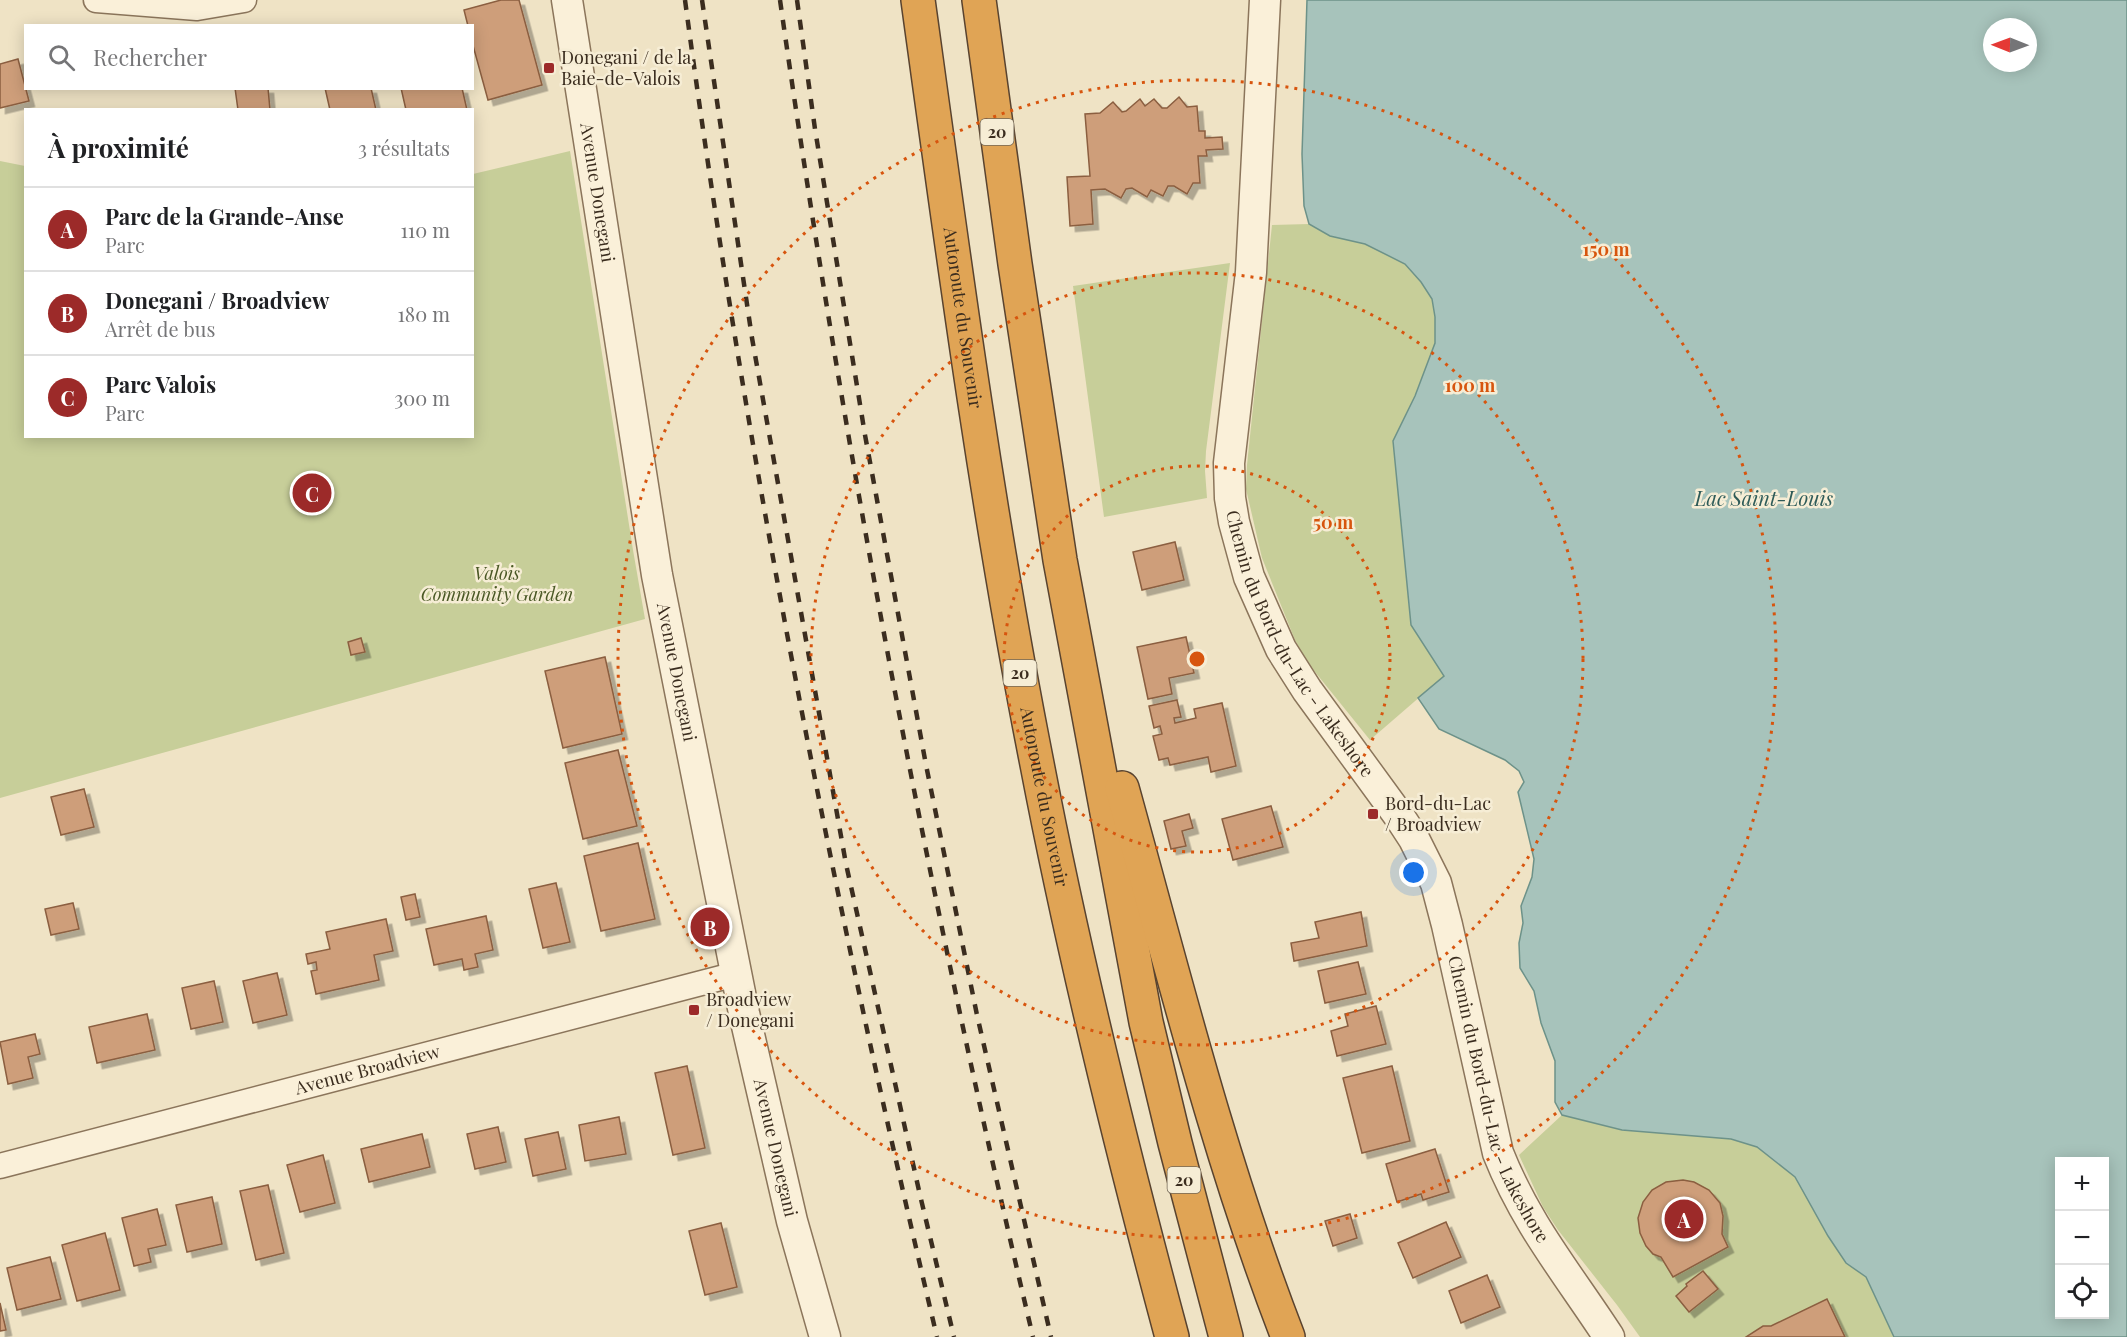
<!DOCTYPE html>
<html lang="fr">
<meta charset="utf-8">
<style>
body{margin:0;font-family:"Playfair Display",serif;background:#f2f2f2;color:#202124}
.controls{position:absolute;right:18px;bottom:18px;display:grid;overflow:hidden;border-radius:0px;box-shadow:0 3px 15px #0003}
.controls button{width:54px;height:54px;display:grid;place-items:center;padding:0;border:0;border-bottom:2px solid #e0e0e0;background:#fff;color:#202124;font:30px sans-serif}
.compass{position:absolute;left:1983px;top:18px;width:54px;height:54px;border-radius:50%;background:#fff;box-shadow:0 3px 15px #0003;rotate:271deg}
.you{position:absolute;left:1414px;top:873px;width:21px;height:21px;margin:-15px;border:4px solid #fff;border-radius:50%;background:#1a73e8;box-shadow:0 0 0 9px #1a73e833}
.badge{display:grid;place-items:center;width:39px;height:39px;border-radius:50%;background:#9c2a29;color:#fff;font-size:20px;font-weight:700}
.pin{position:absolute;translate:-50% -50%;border:3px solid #fff;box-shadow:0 2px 6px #0006}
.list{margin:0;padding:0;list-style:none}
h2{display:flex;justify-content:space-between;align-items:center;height:78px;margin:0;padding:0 24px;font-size:26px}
h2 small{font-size:20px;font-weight:400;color:#757577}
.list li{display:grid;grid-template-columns:39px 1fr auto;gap:18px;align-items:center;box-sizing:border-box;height:84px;padding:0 24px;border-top:2px solid #e0e0e0}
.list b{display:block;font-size:22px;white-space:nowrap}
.list p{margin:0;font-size:20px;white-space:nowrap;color:#757577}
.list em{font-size:20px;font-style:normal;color:#757577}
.icon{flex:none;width:33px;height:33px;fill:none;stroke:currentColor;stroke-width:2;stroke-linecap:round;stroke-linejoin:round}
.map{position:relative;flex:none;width:2127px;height:1337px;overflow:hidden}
.search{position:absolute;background:#fff;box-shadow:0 3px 15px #0003;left:24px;top:24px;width:450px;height:66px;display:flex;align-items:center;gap:15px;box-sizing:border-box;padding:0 21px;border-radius:0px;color:#757577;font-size:22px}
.panel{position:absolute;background:#fff;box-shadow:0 3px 15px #0003;left:24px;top:108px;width:450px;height:330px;border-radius:0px}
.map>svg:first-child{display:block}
.green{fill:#c7ce99}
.water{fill:#a7c3bb;stroke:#6d9289;stroke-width:1.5;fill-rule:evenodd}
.building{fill:#ce9e7a;stroke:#8b5e40;stroke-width:1.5;filter:url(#shadow)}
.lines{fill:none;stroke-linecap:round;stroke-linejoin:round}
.minor-casing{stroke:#8b755b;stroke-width:27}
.tertiary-casing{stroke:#8b755b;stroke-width:33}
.motorway-casing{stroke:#59432f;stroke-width:36}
.minor{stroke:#faf0d9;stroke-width:24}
.tertiary{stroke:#faf0d9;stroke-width:30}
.motorway{stroke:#e0a455;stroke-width:33}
.rail{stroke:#3b2d1f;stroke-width:4.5;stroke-dasharray:10 10;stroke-linecap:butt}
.ring{fill:none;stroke:#d7550e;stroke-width:3;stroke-dasharray:3 6}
.poi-dot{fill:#9c2a29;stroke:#f6edd5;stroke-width:2}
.labels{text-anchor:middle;stroke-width:5;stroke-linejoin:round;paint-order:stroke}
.shield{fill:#f6edd5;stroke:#736756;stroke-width:1.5}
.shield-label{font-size:16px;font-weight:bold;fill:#3b2d1f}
.poi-label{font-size:18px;fill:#3b2d1f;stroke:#f6edd5;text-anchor:start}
.street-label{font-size:18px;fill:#3b2d1f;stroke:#f6edd5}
.park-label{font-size:18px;font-style:italic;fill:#4a5825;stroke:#f6edd5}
.water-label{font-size:20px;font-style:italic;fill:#2e5b58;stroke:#f6edd5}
.centre{fill:#d7550e;stroke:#f6edd5;stroke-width:3}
.ring-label{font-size:18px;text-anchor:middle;font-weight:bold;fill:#d7550e;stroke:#f6edd5;stroke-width:5;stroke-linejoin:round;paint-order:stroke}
</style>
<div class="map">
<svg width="2127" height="1337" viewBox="0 0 2127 1337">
<defs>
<filter id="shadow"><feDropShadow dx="5.5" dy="5.5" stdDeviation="0" flood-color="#0004"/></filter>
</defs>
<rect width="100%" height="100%" fill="#efe3c5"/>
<g class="green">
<polygon points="570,151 633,550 645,619 0,798 0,161 25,166 26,436 472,436 473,174"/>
<polygon points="1309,224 1330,236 1365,244 1405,264 1421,282 1432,299 1435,317 1435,343 1415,396 1393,441 1411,625 1444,676 1370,740 1307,662 1295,640 1262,558 1246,489 1247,465 1272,225"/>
<polygon points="1230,263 1206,451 1205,471 1207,498 1104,517 1073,286"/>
<polygon points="1562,1115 1622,1130 1731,1139 1757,1147 1795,1177 1828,1236 1846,1263 1866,1277 1894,1337 1640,1337 1617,1305 1558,1230 1543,1207 1519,1155"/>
</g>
<path class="water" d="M1307,0H2127V1337H1894L1866,1277L1846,1263L1828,1236L1795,1177L1757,1147L1731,1139L1622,1130L1562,1115L1555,1102V1061L1541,1023L1534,991L1520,968L1519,943L1523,923L1521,906L1532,877L1534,859L1518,792L1524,782L1519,771L1505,760L1439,729L1418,698L1444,676L1411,625L1393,441L1415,396L1435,343V317L1432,299L1421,282L1405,264L1365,244L1330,236L1309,224L1304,206L1302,154ZM1992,27H2028V63H1992ZM2060,1162H2104V1314H2060Z"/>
<g class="building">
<polygon points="501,0 519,0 542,85 488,100 472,42 472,26 468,26 464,10"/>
<polygon points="18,59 29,101 0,108 0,64"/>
<polygon points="235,88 268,88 270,110 238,110"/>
<polygon points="325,88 371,88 376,110 330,110"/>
<polygon points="401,88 462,88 467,110 406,110"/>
<polygon points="1179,97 1187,107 1197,106 1199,131 1205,131 1205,138 1222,137 1223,149 1206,150 1207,156 1198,156 1200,183 1193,183 1187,194 1174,186 1168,186 1163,196 1151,190 1147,197 1132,188 1126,189 1121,198 1105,189 1091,190 1093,224 1070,226 1067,177 1090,176 1085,114 1100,113 1113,102 1122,112 1126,111 1140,99 1145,106 1154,99 1162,108 1167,108"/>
<polygon points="1175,542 1184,580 1142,590 1133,552"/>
<polygon points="1186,637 1194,673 1169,678 1172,694 1148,699 1137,647"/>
<polygon points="361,638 365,652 351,655 348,642"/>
<polygon points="605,657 622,734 563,748 545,671"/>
<polygon points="1177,700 1181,717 1174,718 1175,723 1196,718 1194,709 1222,703 1236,766 1211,772 1208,757 1170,765 1168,758 1159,760 1153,736 1162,734 1160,726 1154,728 1149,706"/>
<polygon points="618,750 637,826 583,839 565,763"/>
<polygon points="84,789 94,827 61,835 51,797"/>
<polygon points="1271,806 1283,847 1233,860 1222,819"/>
<polygon points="1189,814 1193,828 1182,831 1186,846 1171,849 1164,821"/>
<polygon points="638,843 655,919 601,931 584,856"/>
<polygon points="556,883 570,942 543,948 529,889"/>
<polygon points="415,894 420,917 406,920 401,897"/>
<polygon points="73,903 79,929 51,935 45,909"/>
<polygon points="1361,912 1367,946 1294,961 1291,943 1319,938 1315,922"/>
<polygon points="486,916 493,950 475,954 478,967 464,970 462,959 434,965 426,929"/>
<polygon points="386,919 393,951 374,955 379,980 316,994 311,971 317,970 316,962 308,964 306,954 330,949 326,932"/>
<polygon points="1358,962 1366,994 1325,1003 1318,971"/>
<polygon points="277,973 287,1015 253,1023 243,981"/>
<polygon points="214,981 223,1022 191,1029 182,988"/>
<polygon points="1376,1006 1386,1044 1337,1056 1331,1031 1348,1026 1345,1014"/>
<polygon points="147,1014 155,1050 97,1063 89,1027"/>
<polygon points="35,1034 40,1054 28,1057 33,1078 8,1084 0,1042"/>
<polygon points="687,1066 705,1148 673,1155 655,1073"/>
<polygon points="1392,1066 1410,1141 1362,1153 1343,1078"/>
<polygon points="619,1117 626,1154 585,1161 579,1125"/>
<polygon points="498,1127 506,1162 475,1169 467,1134"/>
<polygon points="558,1132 566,1169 533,1176 525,1139"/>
<polygon points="422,1134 430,1167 369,1182 361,1149"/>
<polygon points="1435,1149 1449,1192 1423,1200 1421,1194 1397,1202 1386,1164"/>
<polygon points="323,1155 335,1203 300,1212 287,1165"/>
<polygon points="1683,1180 1694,1182 1709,1190 1720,1203 1723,1216 1722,1234 1728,1247 1673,1277 1661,1257 1653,1254 1646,1246 1640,1233 1638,1218 1643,1202 1652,1190 1666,1182"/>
<polygon points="268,1185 284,1253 256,1260 240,1191"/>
<polygon points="212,1197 222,1244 187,1252 176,1205"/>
<polygon points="157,1209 166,1245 148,1249 151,1262 134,1266 122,1218"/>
<polygon points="1350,1214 1357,1238 1333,1246 1325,1221"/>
<polygon points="1446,1222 1461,1257 1413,1278 1398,1243"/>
<polygon points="721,1223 737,1287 705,1295 689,1231"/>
<polygon points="105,1233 120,1290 77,1301 62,1245"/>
<polygon points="50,1257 61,1299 17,1310 7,1268"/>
<polygon points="1703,1271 1718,1289 1689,1312 1676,1296 1687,1286 1686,1284"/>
<polygon points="1487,1275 1500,1307 1461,1323 1449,1291"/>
<polygon points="1827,1299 1845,1337 1746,1337 1763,1326 1771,1326"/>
<polygon points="0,1303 6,1330 0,1331"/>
</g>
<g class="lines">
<defs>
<g id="minor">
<polyline points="96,0 197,8 244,0"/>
<path id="s1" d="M0,1166L736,974"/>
</g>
<g id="tertiary">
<path id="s2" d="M567,0L657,575L744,1013L792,1221L825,1337"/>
<path id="s3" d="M1265,0L1251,272L1229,463L1230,498L1234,522L1249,577L1281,649L1307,690L1399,816L1414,839L1436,883L1447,925L1498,1153C1526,1224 1568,1274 1609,1337"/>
</g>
<g id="motorway">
<path id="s4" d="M918,0C953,255 987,511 1037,764C1074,957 1121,1147 1172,1337"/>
<polyline points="979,0 1015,264 1060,560 1146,1022 1175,1143 1226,1337"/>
<path d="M1122,788C1173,972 1219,1159 1288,1337"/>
</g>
</defs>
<use href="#minor" class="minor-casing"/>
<use href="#tertiary" class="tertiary-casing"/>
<use href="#motorway" class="motorway-casing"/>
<use href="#minor" class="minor"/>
<use href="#tertiary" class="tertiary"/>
<use href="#motorway" class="motorway"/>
<g class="rail">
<path d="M685,0C745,449 832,896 937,1337"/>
<polyline points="702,0 752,338 846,864 920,1195 954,1337"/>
<path d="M780,0C844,450 928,895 1033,1337"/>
<polyline points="797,0 815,129 865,435 926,765 977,1015 1051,1337"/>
</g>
</g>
<g class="ring">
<circle cx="1197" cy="659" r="193"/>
<circle cx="1197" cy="659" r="386"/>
<circle cx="1197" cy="659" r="579"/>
</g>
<g class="poi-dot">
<rect x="543" y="62" width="12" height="12" rx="3"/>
<rect x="1367" y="808" width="12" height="12" rx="3"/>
<rect x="688" y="1004" width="12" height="12" rx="3"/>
</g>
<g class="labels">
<g class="shield">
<rect x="980.5" y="119" width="33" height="26" rx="4.5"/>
<rect x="1003.5" y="660" width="33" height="26" rx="4.5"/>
<rect x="1167.5" y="1167" width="33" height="26" rx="4.5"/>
</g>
<g class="shield-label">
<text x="997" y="138">20</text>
<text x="1020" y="679">20</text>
<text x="1184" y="1186">20</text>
</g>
<g class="poi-label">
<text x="561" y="64">Donegani / de la<tspan x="561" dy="21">Baie-de-Valois</tspan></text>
<text x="1385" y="810">Bord-du-Lac<tspan x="1385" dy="21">/ Broadview</tspan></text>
<text x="706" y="1006">Broadview<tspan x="706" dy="21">/ Donegani</tspan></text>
</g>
<g class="street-label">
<text dy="6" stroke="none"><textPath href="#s2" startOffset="195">Avenue Donegani</textPath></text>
<text dy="6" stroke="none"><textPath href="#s4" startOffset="321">Autoroute du Souvenir</textPath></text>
<text dy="6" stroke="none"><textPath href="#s3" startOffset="663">Chemin du Bord-du-Lac - Lakeshore</textPath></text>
<text dy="6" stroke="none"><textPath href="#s2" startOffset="681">Avenue Donegani</textPath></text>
<text dy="6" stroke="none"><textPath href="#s4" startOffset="807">Autoroute du Souvenir</textPath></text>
<text dy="6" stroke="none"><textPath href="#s1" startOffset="380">Avenue Broadview</textPath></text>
<text dy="6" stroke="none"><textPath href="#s3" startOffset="1167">Chemin du Bord-du-Lac - Lakeshore</textPath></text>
<text dy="6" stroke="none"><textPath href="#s2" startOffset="1167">Avenue Donegani</textPath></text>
</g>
<g class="park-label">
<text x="497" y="580">Valois<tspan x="497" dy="21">Community Garden</tspan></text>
</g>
<g class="water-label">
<text x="1764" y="506">Lac Saint-Louis</text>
</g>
</g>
<circle cx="1197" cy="659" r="9" class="centre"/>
<g class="ring-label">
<text x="1606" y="256">150 m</text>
<text x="1470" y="392">100 m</text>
<text x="1333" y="529">50 m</text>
</g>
</svg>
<div class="controls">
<button>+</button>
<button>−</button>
<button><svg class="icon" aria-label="locate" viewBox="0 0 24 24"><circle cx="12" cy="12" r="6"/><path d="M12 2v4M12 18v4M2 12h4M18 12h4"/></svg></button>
</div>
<svg class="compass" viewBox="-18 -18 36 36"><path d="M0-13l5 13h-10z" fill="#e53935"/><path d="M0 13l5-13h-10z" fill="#757577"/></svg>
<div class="you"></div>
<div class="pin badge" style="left:1684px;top:1219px">A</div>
<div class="pin badge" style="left:710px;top:927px">B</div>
<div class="pin badge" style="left:312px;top:493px">C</div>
<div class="search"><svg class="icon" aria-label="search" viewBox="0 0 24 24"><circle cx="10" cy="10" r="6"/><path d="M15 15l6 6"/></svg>Rechercher</div>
<section class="panel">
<h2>À proximité<small>3 résultats</small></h2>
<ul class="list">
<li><span class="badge">A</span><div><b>Parc de la Grande-Anse</b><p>Parc</p></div><em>110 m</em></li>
<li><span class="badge">B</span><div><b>Donegani / Broadview</b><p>Arrêt de bus</p></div><em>180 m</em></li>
<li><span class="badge">C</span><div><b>Parc Valois</b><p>Parc</p></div><em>300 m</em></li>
</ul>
</section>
</div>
